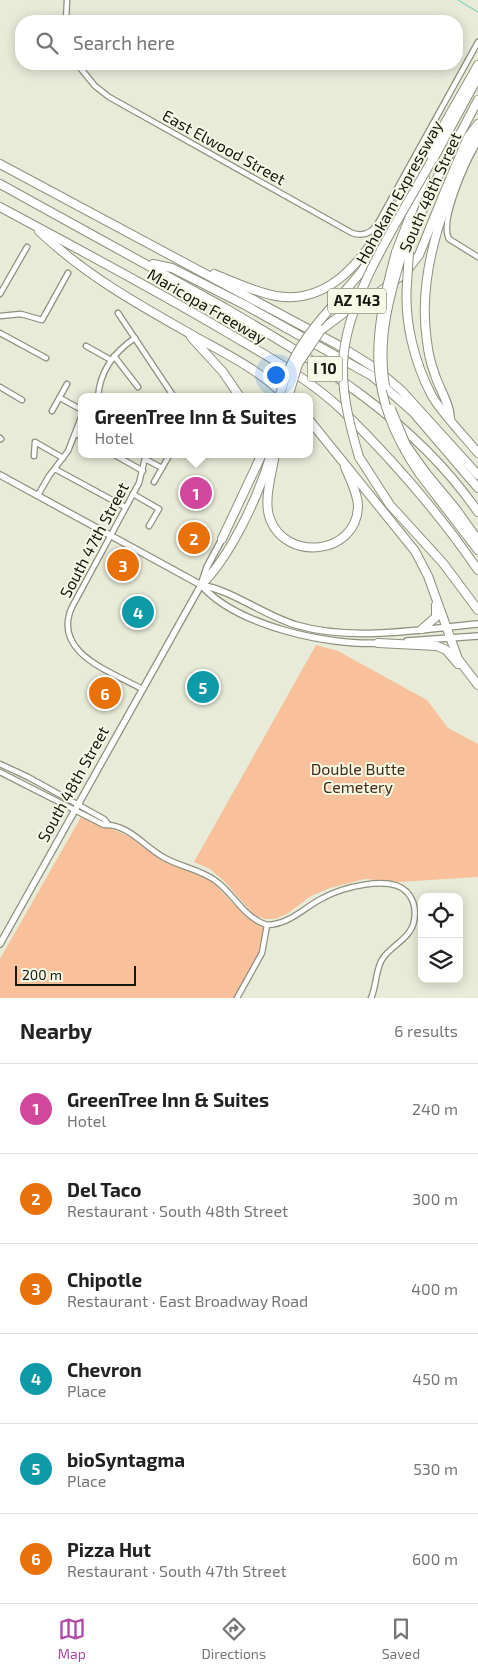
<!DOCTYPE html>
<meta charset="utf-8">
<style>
body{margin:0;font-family:"Exo 2",sans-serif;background:#f6f6f6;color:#222}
.controls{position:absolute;right:15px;bottom:15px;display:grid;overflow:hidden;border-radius:10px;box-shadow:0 2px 12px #0003}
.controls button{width:45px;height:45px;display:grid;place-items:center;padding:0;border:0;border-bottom:1px solid #e0e0e0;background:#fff;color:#222;font:25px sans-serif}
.scale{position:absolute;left:15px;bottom:12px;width:121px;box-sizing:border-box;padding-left:5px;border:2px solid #161710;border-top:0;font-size:14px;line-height:18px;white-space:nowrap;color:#161710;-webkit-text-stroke:4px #f6f9e5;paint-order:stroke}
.you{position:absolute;left:275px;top:374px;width:18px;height:18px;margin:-12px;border:4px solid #fff;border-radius:50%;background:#1a73e8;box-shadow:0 0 0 8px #1a73e833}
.badge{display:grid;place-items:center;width:32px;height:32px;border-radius:50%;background:#af45a7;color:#fff;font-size:16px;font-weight:700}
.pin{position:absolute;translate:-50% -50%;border:2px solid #fff;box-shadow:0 1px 5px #0006}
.popup{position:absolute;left:78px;top:393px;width:235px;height:65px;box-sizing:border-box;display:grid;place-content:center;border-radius:10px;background:#fff;filter:drop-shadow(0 1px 4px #0005);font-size:16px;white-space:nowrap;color:#767676}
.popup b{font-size:19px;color:#222}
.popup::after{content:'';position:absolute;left:50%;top:100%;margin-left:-10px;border:10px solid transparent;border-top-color:#fff}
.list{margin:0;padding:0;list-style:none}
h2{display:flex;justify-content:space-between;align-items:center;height:65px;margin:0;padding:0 20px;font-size:21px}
h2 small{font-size:16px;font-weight:400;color:#767676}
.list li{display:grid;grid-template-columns:32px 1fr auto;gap:15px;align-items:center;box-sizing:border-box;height:90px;padding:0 20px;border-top:1px solid #e0e0e0}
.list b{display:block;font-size:19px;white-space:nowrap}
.list p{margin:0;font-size:16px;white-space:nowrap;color:#767676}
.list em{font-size:16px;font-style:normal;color:#767676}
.icon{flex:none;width:28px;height:28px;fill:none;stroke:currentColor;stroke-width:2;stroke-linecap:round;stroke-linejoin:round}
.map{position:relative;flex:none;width:478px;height:998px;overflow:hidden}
.search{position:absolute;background:#fff;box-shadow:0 2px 12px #0003;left:15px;right:15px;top:15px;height:55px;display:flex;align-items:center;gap:12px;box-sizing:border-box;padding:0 18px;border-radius:20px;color:#767676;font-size:19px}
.sheet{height:605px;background:#fff}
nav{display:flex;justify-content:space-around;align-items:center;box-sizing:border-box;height:70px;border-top:1px solid #e0e0e0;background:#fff;font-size:14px;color:#767676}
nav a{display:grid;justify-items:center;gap:2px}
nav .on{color:#af45a7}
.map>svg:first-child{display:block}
.green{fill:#f8c19b}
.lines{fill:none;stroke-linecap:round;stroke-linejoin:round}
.stream{stroke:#64cfaf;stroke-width:1}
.minor-casing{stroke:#8e907e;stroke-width:7}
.secondary-casing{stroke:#8e907e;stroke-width:8}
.motorway-casing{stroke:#8e907e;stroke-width:10}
.minor{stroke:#fff;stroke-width:4.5}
.secondary{stroke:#fff;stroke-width:5.5}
.motorway{stroke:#fff;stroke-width:8}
.motorway-bridge-casing{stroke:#8e907e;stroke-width:10;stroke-linecap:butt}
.motorway-bridge{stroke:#fff;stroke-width:8}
.labels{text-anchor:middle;stroke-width:4;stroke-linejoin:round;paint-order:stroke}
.shield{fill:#f6f9e5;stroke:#595b50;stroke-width:1}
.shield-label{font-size:15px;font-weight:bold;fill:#161710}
.street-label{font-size:16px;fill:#161710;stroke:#f6f9e5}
.park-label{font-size:16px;fill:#4a2c15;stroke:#f6f9e5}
</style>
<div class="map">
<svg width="478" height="998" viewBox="0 0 478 998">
<rect width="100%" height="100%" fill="#e8ebd8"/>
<g class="green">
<polygon points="316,645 338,651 427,700 448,728 478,744 478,877 399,882 365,879 330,888 311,896 287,914 275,919 265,919 254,915 224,881 210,869 194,862"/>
<polygon points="81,817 134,838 161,859 211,880 246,917 264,928 261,950 234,998 0,998 0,959"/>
</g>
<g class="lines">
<polyline class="stream" points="458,0 478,12"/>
<defs>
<g id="minor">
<polyline points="66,21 67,0"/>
<path d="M77,64L95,86L109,97L352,233C364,237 372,233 378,223L478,42"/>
<path d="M478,142C467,160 439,221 449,239L478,257"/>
<polyline points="0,294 27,247"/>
<polyline points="118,313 174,397"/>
<polyline points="0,316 21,314 42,320 68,273"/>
<polyline points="0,333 46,358"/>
<polyline points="86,346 111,360"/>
<polyline points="114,356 138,387"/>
<polyline points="0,387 22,400"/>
<path d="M98,397C100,370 114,352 135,338"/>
<polyline points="60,398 82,410"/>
<polyline points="52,411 67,384"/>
<polyline points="76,434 82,437"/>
<polyline points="0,438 1,439"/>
<polyline points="113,454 143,471"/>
<polyline points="34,456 35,442 63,458"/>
<polyline points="145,459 162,468"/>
<polyline points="55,469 125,507"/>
<polyline points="154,482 170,454"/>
<polyline points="133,494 159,509 149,526"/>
<polyline points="38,495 49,476 68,451 82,415"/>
<path d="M142,689C112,672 51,653 72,607L139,483L146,454"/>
<polyline points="0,764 28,777 104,819 108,824"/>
<path d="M0,772L104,825C127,823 145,847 163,857C180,867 200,869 216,881C235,895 243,917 267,925L262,953L237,998"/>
<path d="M267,925C290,924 302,909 321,899C340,888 390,874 407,892C414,900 416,911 414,921C411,938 392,945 383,958C375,969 377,986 371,998"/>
</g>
<g id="secondary">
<path d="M0,475L201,585C237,626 328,646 381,643"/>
<path d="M201,585C234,591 263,615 296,625C354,642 419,629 478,624"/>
<polyline points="407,641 478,636"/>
<polyline points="0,944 201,585 207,567 222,539"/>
</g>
<g id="motorway">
<polyline points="0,164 338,345 375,368 401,390 478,475"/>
<polyline points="430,165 478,77"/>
<path d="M0,184C75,226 150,266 225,308C319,363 415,420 478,512"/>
<path d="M0,207C76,248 154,289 228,333C267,356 308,378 341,409C391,458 439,513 478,570"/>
<path d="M39,231C85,275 139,305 194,336C226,354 260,370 286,397"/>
<polyline points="396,252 425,178"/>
<polyline points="402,254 440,172 478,100"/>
<polyline points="153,264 172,268 245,305 372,376 413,412 478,488"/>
<path d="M214,274C234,282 255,292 276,296C330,305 361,260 387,221"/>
<path d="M407,283C404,321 414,362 432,396C440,411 466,438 478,453"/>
<polyline points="322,318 362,271 380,244 404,195 478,65"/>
<polyline points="321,330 356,304 378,293 405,273 419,255 447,186 468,137 478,124"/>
<polyline points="191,337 223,372 240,397"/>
<path d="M450,418C450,404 439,388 435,375C431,364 428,352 427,341C416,271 446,194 478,132"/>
<polyline points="310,421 415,551 428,576 458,659 478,685"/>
<path d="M275,454C272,473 263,501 270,519C286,562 356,555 358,507C358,494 350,479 345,467"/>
<polyline points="359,457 390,505 443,563 478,610"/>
<polyline points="419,473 478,550"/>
<polyline points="426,473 455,508 478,540"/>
<polyline points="222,539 262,454"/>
<path d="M201,585C231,556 259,495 271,454"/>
<polyline points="422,629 436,617 436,605"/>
<polyline points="378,643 437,646 446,650 458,664"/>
</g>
</defs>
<use href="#minor" class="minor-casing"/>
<use href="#secondary" class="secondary-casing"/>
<use href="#motorway" class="motorway-casing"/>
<use href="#minor" class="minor"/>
<use href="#secondary" class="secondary"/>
<use href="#motorway" class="motorway"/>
<defs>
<g id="motorway-bridge">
<path d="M396,252C372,340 366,394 419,473"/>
<polyline points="407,283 409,252"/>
<path d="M385,386C377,340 389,297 402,254"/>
<path d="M279,397C289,364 300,344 322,318"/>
<polyline points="288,397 298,364 321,330"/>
<polyline points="391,409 406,445 426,473"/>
<path d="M359,457C350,426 342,396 343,364C345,298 400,218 432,160"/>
</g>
</defs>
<use href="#motorway-bridge" class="motorway-bridge-casing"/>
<use href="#motorway-bridge" class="motorway-bridge"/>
</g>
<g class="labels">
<g class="shield">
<rect x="328" y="288.5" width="58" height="25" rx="4"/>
<rect x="307.5" y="356.5" width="35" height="25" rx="4"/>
</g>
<g class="shield-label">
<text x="357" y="306">AZ 143</text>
<text x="325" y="374">I 10</text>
</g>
<g class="street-label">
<text transform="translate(224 147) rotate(29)" y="6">East Elwood Street</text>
<text transform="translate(399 192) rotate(-61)" y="6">Hohokam Expressway</text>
<text transform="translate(430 192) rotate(-66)" y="6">South 48th Street</text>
<text transform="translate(207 306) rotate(30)" y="6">Maricopa Freeway</text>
<text transform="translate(94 540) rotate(-62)" y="6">South 47th Street</text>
<text transform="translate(73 784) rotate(-61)" y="6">South 48th Street</text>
</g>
<g class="park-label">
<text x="358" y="775">Double Butte<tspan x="358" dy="18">Cemetery</tspan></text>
</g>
</g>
</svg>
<div class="controls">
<button><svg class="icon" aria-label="locate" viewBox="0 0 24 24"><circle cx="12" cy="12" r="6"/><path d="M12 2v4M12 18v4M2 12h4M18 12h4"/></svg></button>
<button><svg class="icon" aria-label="layers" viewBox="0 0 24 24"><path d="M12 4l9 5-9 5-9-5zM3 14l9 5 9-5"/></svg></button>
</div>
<div class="scale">200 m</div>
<div class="you"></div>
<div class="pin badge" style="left:196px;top:493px;background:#d1479c">1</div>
<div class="popup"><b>GreenTree Inn &amp; Suites</b>Hotel</div>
<div class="pin badge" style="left:194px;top:538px;background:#e8710a">2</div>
<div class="pin badge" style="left:123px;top:565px;background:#e8710a">3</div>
<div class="pin badge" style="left:138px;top:612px;background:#0f9aa8">4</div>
<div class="pin badge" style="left:203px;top:687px;background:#0f9aa8">5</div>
<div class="pin badge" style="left:105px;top:693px;background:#e8710a">6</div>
<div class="search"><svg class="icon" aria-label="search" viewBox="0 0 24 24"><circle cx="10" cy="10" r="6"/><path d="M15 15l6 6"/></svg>Search here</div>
</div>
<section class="sheet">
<h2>Nearby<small>6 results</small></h2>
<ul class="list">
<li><span class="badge" style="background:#d1479c">1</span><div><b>GreenTree Inn &amp; Suites</b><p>Hotel</p></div><em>240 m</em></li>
<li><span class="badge" style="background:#e8710a">2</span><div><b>Del Taco</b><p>Restaurant · South 48th Street</p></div><em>300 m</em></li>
<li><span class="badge" style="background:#e8710a">3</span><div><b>Chipotle</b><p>Restaurant · East Broadway Road</p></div><em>400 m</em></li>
<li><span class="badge" style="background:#0f9aa8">4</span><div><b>Chevron</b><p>Place</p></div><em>450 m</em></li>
<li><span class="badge" style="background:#0f9aa8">5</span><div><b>bioSyntagma</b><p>Place</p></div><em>530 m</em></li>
<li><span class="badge" style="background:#e8710a">6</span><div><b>Pizza Hut</b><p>Restaurant · South 47th Street</p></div><em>600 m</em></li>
</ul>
</section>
<nav>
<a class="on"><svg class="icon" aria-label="map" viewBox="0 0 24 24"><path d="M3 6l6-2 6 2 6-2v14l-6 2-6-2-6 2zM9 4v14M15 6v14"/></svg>Map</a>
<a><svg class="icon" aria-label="directions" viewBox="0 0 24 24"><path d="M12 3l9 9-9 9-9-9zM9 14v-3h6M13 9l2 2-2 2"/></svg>Directions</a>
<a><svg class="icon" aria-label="saved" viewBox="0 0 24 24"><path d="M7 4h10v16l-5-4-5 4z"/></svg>Saved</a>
</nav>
